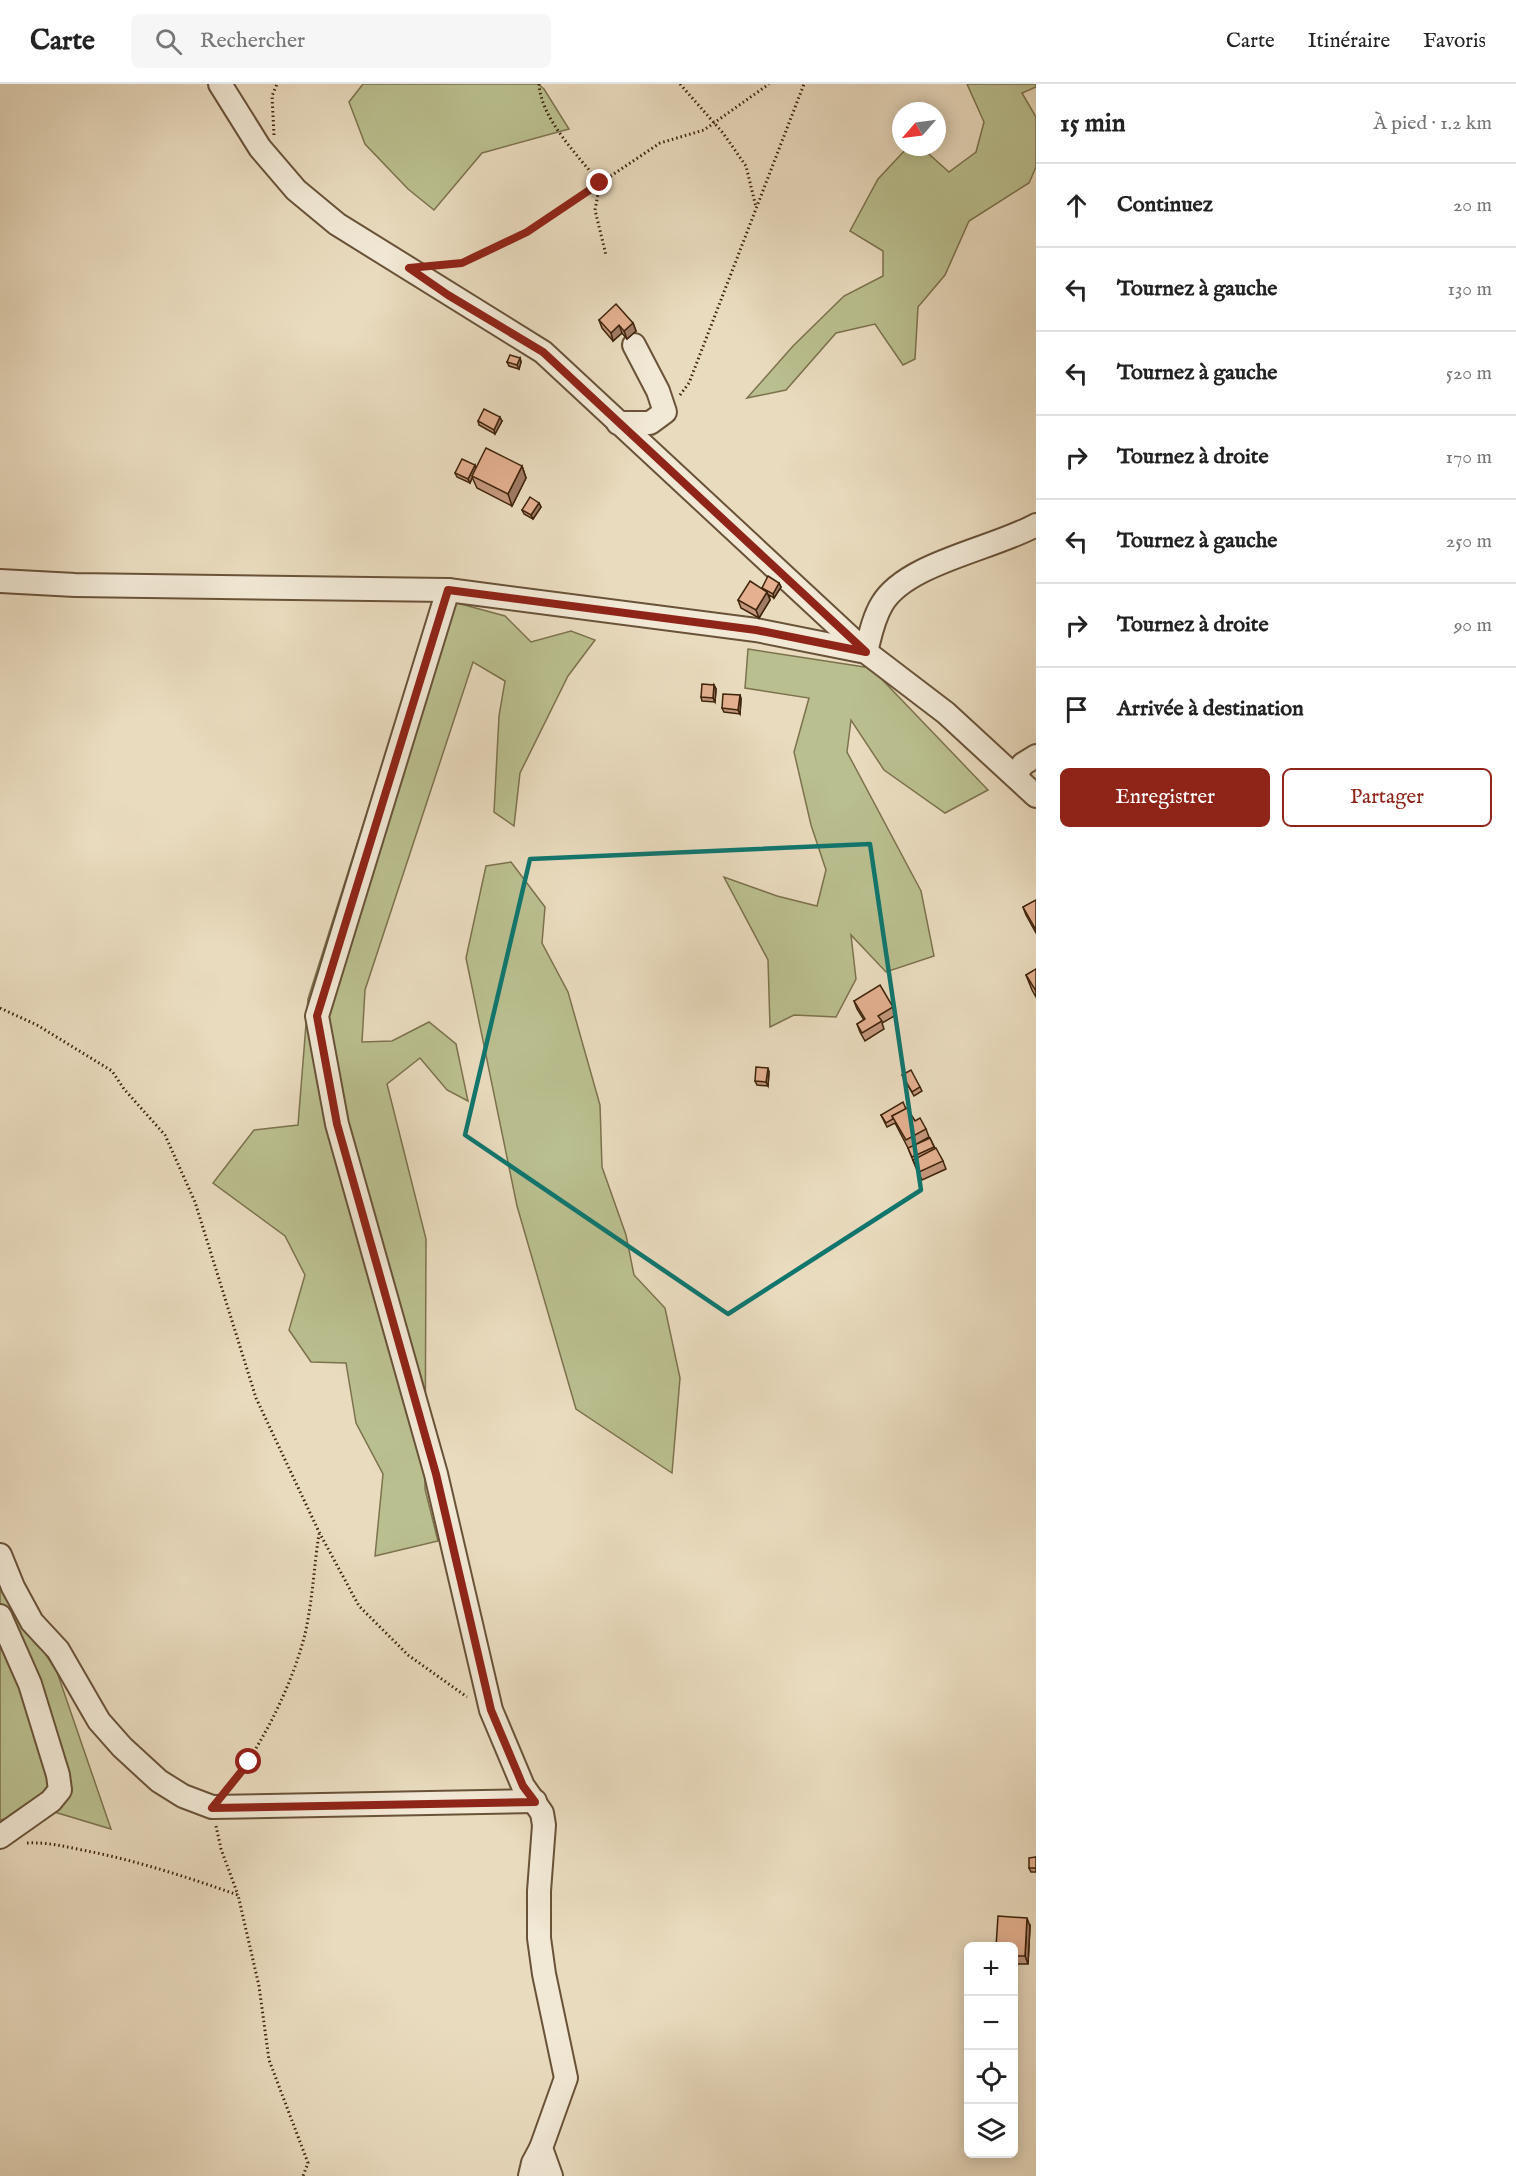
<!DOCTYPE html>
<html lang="fr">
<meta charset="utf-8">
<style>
body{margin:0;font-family:"IM FELL English",serif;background:#f6f6f6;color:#222}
.controls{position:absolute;right:18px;bottom:18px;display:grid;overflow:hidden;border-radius:9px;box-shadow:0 3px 15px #0003}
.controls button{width:54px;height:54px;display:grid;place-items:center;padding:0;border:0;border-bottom:2px solid #e0e0e0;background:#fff;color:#222;font:30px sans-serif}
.compass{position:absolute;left:892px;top:18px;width:54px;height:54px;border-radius:50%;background:#fff;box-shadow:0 3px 15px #0003;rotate:242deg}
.stop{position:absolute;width:18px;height:18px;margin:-14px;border:4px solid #8f2418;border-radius:50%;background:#fff}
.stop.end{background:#8f2418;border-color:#fff;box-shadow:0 2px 6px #0008}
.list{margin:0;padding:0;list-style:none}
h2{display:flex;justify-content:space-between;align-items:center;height:78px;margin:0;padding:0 24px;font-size:26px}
h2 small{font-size:20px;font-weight:400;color:#767676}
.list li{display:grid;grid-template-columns:39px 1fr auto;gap:18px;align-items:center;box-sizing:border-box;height:84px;padding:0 24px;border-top:2px solid #e0e0e0}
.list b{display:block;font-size:22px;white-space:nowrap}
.list em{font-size:20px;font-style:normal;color:#767676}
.actions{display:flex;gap:12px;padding:18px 24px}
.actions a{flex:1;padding:14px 0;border:2px solid #8f2418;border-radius:9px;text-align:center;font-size:21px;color:#8f2418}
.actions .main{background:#8f2418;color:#fff}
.icon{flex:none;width:33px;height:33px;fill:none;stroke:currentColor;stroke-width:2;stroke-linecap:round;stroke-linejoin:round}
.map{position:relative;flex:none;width:1036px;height:2092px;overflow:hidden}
header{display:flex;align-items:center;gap:36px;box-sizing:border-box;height:84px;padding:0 30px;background:#fff;border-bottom:2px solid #e0e0e0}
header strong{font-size:28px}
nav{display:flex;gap:33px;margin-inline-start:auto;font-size:21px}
.search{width:420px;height:54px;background:#f6f6f6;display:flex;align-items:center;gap:15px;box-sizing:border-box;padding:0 21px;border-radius:9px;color:#767676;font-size:22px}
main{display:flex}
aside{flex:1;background:#fff}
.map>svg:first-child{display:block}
.green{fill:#babf8f;stroke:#7c724d;stroke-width:1.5}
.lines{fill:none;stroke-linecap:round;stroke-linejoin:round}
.minor-casing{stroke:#695238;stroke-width:26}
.path{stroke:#3e240b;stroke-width:3;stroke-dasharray:1.5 3;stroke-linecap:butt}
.minor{stroke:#f1e8d5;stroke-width:22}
.wall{fill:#c4977c;stroke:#3e240b;stroke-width:1.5}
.shaded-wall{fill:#a07b65;stroke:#3e240b;stroke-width:1.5}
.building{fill:#e4b090;stroke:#3e240b;stroke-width:1.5}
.route{stroke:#8f2418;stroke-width:8}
.marked{fill:none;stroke:#0f766e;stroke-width:4.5;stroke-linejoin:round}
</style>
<header>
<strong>Carte</strong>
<div class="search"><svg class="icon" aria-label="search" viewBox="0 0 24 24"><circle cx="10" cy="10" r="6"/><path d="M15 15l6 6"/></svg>Rechercher</div>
<nav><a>Carte</a><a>Itinéraire</a><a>Favoris</a></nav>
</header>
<main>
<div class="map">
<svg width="1036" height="2092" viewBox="0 0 1036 2092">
<rect width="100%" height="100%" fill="#e9dbbe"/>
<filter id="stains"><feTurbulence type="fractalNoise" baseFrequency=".00333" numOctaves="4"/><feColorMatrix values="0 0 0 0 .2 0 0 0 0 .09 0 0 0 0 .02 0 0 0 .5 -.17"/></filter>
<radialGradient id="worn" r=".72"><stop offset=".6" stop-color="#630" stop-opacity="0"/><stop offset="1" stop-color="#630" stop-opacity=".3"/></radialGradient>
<g class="green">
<polygon points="363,0 538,0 544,5 569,45 482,69 434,126 408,105 365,60 349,18"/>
<polygon points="967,0 1036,0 1036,3 1022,9 1036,33 1036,83 1029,99 969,137 945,191 918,223 915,275 903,281 875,240 836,249 786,306 747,314 793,262 844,212 883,192 883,167 850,147 878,95 908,63 921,63 949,88 976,68 984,38"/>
<polygon points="435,513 505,532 531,558 571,547 595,556 568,592 520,689 514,742 494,728 499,632 505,597 473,578 365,906 362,958 392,957 429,938 456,960 468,1017 447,1006 420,974 387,1000 426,1155 425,1405 438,1457 375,1472 383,1390 356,1339 346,1279 311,1278 289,1246 305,1191 285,1152 213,1099 254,1046 298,1041 308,915"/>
<polygon points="748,565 871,584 988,706 945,729 884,686 851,636 847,668 921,807 934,872 886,888 851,851 856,895 836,933 794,931 770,943 768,876 724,793 777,812 817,822 826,786 811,741 794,668 809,614 745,604"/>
<polygon points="511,778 545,823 542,859 568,908 600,1021 602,1083 626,1151 634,1191 665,1224 680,1294 672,1389 576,1325 517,1122 466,874 486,782"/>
<polygon points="0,1486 14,1521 57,1588 111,1745 51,1727 0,1736"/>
</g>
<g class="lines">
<defs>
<g id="minor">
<path d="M220,0L260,64L296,106L337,140L543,268L866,568C870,552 873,535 882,520C906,479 993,465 1036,441"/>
<polyline points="618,339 650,339 665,328 658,307 634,261"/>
<polyline points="0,497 75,501 448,506 756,546 866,568 946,629 1036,712"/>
<polyline points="448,506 317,932 337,1040 436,1390 491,1626 523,1702 542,1729 544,1741 539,1807 539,1854 544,1890 566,1994 541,2064 551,2092"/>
<polyline points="1015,692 1023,680 1036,672"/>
<polyline points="0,1471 13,1503 32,1538 58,1566 99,1637 122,1663 159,1697 183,1712 212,1723 535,1717"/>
<polyline points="0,1532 30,1600 58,1691 60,1706 51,1717 0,1753"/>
<polyline points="530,2092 533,2079 541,2064"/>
</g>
</defs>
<use href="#minor" class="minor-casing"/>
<g class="path">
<path d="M539,0C541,35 579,73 600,99L595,126L606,171"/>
<polyline points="680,0 723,49 746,82 756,123"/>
<polyline points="274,51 272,12 277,0"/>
<polyline points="441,181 462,179 527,148 660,59 704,46 769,0"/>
<polyline points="680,311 689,299 804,0"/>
<polyline points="0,924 37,941 112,987 124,1005 165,1051 195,1118 256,1314 319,1448 359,1522 408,1571 467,1613"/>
<path d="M228,1705C261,1663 290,1606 304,1554C312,1523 314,1482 319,1450"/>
<polyline points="216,1742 221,1765 238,1811"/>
<path d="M27,1759C46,1758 63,1762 82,1766C135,1776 187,1793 238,1811L259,1902L269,1976L308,2079L303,2092"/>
</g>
<use href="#minor" class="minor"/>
</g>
<g class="wall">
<polygon points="599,236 633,239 636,247 627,255 622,249 613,257 602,244"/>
<polygon points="520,274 521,278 519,285 509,282 507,278"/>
<polygon points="478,337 502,337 495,350 479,341"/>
<polygon points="522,382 526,394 512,422 477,404 472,393 470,399 457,393 455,389 476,385"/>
<polygon points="539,419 541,423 533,435 524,430 522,426"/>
<polygon points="779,499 781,503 774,514 769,511 770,516 759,534 741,524 738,516 762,504"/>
<polygon points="714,601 716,605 715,618 702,617 701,613"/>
<polygon points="740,611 741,615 740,630 724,628 722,624"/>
<polygon points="1036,816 1036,849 1026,831 1023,823"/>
<polygon points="1036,885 1036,913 1032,906 1026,891"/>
<polygon points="854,917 893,923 896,931 882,939 884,945 865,957 860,948 857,940 864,936 857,925"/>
<polygon points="769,988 768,1002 757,1001 755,997"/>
<polygon points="902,991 920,1003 922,1007 914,1012"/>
<polygon points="906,1025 915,1037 926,1045 929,1053 915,1061 930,1054 935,1064 943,1077 946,1085 922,1096 916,1084 908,1064 895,1039 887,1043 881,1031"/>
<polygon points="1036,1773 1036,1788 1031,1788 1029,1784"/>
<polygon points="1030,1842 1028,1880 1014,1880 1014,1863"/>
</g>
<g class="shaded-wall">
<polygon points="633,239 636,247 627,255 624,247"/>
<polygon points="619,241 622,249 613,257 611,249"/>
<polygon points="520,274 521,278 519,285 517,281"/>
<polygon points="500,333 502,337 495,350 494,346"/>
<polygon points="475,381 476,385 470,399 468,395"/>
<polygon points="522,382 526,394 512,422 508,410"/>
<polygon points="539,419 541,423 533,435 531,431"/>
<polygon points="779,499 781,503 774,514 773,510"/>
<polygon points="767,508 770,516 759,534 756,526"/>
<polygon points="714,601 716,605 715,618 713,614"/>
<polygon points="740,611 741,615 740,630 738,626"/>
<polygon points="768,984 769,988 768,1002 766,998"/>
<polygon points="1027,1834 1030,1842 1028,1880 1025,1872"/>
</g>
<g class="building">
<polygon points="616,220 633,239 624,247 619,241 611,249 599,236"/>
<polygon points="510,271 520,274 517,281 507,278"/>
<polygon points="484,325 500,333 494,346 478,337"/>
<polygon points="486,364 522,382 508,410 472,392"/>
<polygon points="462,375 475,381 468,395 455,389"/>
<polygon points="530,413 539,419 531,431 522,426"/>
<polygon points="768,492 779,499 773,510 762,504"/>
<polygon points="750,497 767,508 756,526 738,516"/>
<polygon points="702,600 714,601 713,614 701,613"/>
<polygon points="723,610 740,611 738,626 722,624"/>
<polygon points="1036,816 1036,846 1023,823"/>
<polygon points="1036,885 1036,907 1026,891"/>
<polygon points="880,901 893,923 878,932 882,937 862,949 857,940 865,935 854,917"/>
<polygon points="756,983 768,984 766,998 755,997"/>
<polygon points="911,986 920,1003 912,1008 902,991"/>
<polygon points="903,1018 906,1025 892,1032 893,1035 886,1039 881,1031"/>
<polygon points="907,1024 915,1037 920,1034 926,1045 906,1056 892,1032"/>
<polygon points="930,1054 934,1063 912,1073 908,1064"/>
<polygon points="936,1064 943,1077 919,1088 913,1076"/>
<polygon points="1036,1773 1036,1784 1029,1784 1029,1774"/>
<polygon points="998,1832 1027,1834 1025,1872 1014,1872 1014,1863 996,1863"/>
</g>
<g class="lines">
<polyline class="route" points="249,1678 212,1724 535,1718 523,1702 491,1626 436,1390 337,1040 317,932 448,506 756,546 866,568 543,268 448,211 409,184 462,179 527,148 600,99"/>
</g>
<path class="marked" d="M870,760L921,1106L728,1230L465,1051L530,775Z"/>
<rect width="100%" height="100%" filter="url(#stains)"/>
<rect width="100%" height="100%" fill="url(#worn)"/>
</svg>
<div class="controls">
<button>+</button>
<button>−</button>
<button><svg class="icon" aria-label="locate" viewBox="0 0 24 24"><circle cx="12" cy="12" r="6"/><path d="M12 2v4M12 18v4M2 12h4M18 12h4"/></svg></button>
<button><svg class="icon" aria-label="layers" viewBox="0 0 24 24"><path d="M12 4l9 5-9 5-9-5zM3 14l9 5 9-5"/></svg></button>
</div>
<svg class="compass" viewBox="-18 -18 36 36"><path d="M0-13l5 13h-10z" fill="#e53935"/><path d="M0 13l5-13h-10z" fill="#767676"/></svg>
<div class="stop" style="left:249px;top:1678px"></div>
<div class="stop end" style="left:600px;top:99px"></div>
</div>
<aside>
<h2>15 min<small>À pied · 1.2 km</small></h2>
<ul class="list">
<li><svg class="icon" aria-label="ahead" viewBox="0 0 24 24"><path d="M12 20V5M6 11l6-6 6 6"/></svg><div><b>Continuez</b></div><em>20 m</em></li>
<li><svg class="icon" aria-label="left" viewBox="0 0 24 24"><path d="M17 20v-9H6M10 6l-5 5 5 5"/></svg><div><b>Tournez à gauche</b></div><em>130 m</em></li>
<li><svg class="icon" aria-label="left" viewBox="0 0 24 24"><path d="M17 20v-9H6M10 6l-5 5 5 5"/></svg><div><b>Tournez à gauche</b></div><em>520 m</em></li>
<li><svg class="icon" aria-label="right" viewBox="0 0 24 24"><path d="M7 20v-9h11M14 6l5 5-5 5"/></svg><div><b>Tournez à droite</b></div><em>170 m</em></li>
<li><svg class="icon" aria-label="left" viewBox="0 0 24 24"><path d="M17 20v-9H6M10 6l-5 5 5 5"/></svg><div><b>Tournez à gauche</b></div><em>250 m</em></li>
<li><svg class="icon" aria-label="right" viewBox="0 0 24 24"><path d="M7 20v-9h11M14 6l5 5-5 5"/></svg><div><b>Tournez à droite</b></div><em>90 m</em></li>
<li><svg class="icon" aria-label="arrive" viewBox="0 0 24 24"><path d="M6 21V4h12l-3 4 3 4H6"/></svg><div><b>Arrivée à destination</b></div></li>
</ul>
<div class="actions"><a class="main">Enregistrer</a><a>Partager</a></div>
</aside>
</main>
